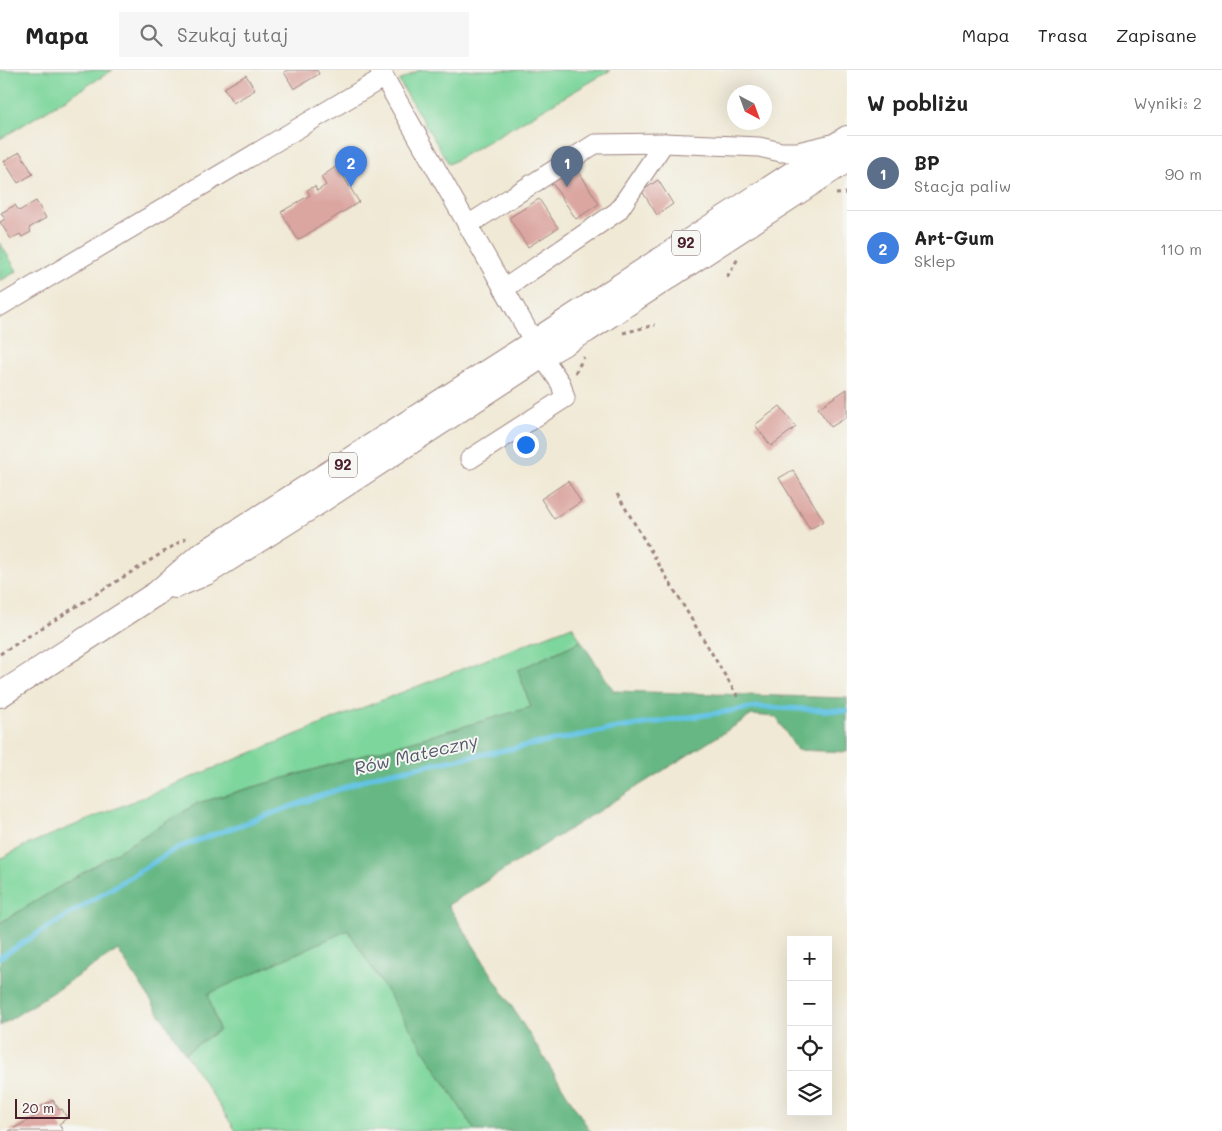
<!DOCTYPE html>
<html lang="pl">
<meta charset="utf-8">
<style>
body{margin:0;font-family:Mali,sans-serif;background:#f6f6f6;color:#222}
.controls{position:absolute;right:15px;bottom:15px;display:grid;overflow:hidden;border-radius:0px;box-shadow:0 5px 20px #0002}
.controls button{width:45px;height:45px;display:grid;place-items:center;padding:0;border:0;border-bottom:1px solid #e0e0e0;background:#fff;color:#222;font:25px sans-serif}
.compass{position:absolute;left:727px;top:15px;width:45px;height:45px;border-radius:50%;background:#fff;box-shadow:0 5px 20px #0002;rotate:139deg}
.scale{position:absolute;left:15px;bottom:12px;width:55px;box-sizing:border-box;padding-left:5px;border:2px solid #4a1f2b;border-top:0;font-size:14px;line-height:18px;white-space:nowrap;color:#4a1f2b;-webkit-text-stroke:4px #f6f6f2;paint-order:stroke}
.you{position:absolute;left:525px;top:374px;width:18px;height:18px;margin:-12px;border:4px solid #fff;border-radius:50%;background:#1a73e8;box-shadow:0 0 0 8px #1a73e833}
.badge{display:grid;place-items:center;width:32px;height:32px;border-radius:50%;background:#1f6fb2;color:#fff;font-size:16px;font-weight:700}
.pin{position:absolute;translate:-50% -41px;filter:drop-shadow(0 1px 2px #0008)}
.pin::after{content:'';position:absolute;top:26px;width:18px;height:15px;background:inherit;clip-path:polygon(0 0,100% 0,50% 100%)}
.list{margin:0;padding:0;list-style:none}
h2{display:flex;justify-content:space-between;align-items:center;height:65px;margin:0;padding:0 20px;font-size:21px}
h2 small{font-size:16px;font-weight:400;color:#767676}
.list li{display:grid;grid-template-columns:32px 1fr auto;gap:15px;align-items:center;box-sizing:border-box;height:75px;padding:0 20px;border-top:1px solid #e0e0e0}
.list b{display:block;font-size:19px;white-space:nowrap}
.list p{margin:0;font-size:16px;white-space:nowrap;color:#767676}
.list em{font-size:16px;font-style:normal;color:#767676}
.icon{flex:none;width:28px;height:28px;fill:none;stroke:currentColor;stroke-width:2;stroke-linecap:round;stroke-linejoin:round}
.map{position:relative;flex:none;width:847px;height:1061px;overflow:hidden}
header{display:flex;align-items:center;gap:30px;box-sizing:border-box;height:70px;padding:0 25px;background:#fff;border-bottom:1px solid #e0e0e0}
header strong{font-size:24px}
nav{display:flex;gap:28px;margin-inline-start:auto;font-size:18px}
.search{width:350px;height:45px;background:#f6f6f6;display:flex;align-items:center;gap:12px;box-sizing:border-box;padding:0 18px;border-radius:0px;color:#767676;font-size:19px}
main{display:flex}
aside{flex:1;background:#fff}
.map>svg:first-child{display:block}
.green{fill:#7dd69b;stroke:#647a63}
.forest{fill:#66b783;stroke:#586b57}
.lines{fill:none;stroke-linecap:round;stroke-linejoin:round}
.stream{stroke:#64c3e3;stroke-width:5.5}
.building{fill:#dba6a0}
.minor-casing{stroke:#9d8480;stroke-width:21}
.major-casing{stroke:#9d8480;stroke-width:26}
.path{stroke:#9d8480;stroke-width:3;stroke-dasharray:4 4;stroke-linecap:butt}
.minor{stroke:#fff;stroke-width:19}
.major{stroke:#fff;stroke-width:24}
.labels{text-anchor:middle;stroke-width:4;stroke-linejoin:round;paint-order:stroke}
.shield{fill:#f6f6f2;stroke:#7e6067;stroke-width:1}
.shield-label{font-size:15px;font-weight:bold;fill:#4a1f2b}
.water-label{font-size:18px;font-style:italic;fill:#53586b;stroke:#f6f6f2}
</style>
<header>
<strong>Mapa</strong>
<div class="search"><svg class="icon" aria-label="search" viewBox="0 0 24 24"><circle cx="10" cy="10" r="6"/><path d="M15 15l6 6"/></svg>Szukaj tutaj</div>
<nav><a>Mapa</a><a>Trasa</a><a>Zapisane</a></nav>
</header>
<main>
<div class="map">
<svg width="847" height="1061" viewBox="0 0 847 1061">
<rect width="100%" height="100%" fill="#f6f6f2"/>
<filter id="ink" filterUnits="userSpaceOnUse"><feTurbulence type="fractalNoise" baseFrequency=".02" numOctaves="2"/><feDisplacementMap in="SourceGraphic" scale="10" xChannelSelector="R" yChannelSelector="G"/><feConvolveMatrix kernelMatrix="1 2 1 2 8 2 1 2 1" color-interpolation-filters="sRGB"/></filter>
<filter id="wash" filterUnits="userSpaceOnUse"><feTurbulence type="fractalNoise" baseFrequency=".0096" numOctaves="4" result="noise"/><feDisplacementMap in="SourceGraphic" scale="20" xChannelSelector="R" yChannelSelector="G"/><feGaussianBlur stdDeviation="1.12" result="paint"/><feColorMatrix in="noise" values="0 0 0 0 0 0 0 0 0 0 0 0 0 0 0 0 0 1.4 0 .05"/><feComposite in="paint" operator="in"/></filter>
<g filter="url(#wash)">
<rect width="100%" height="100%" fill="#f0e9d5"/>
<g class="green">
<polygon points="0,0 113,0 0,69"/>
<polygon points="419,0 611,0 449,94 399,11"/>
<polygon points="0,173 17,201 0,211"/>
<polygon points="572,556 581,571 518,600 531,637 198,733 0,853 0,789 24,776 344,645"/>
<polygon points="348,860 475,1061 236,1061 185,983 219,960 207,924"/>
</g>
<polygon class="forest" points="581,571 614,621 847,628 847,682 797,680 776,647 752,645 448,835 590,1061 475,1061 348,860 208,924 219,960 185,983 118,880 0,956 0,853 198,733 531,637 518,600"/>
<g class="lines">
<polyline class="stream" points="0,887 177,778 378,705 612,659 757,637 847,641"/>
</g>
<g id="blocks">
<g class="building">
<polygon points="287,0 317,0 319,4 294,19 284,2"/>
<polygon points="246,5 255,20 233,33 224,18"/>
<polygon points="20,82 33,104 18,113 4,91"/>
<polygon points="567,82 599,134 576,149 542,98"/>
<polygon points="337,96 359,132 298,170 281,142 310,125 307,120 315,116 317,121 326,115 321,107"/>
<polygon points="658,110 673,134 657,145 642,121"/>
<polygon points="539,129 558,158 528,177 509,148"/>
<polygon points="36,131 46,148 29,158 31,162 22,167 20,164 11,169 0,152 5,149 1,143 15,135 19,141"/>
<polygon points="847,319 847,347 831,357 818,338"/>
<polygon points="780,336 796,357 771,376 755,355"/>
<polygon points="793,400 824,451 810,459 779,408"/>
<polygon points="568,411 581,432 554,449 541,429"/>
<polygon points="53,1030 59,1040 62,1039 67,1048 59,1054 63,1061 9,1061 38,1045 35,1040"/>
</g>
</g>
</g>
<g filter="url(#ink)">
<use href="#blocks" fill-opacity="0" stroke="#9d8480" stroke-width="1"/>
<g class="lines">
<defs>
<g id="minor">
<polyline points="380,0 542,286 561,314 565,328 470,389"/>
<polyline points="468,155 595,74 664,73 759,77 781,82 798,82 832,74"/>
<polyline points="504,219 618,141 664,73"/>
<polyline points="0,236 384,7"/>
</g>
<g id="major">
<polyline points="175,516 206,503 311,437 542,286 587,260 847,90"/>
<polyline points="0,625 157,523 198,487 534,272 847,68"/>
</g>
</defs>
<use href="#minor" class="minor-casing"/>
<use href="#major" class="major-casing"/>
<g class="path">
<polyline points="836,124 847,123"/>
<polyline points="727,207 739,187"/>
<polyline points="623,263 655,255"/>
<polyline points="575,303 584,287"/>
<polyline points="617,424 739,629"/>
<polyline points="0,584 186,468"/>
</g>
<use href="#minor" class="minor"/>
<use href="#major" class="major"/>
</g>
</g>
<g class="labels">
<g class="shield">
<rect x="672" y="160.5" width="28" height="25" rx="4"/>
<rect x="329" y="382.5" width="28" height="25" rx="4"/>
</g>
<g class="shield-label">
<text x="686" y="178">92</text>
<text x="343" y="400">92</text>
</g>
<g class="water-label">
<text transform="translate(416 685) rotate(-13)" y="6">Rów Mateczny</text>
</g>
</g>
</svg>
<div class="controls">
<button>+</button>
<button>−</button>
<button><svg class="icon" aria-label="locate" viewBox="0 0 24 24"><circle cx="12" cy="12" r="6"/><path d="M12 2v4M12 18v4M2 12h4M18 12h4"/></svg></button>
<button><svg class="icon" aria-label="layers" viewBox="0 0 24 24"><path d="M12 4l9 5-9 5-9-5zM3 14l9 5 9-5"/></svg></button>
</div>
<svg class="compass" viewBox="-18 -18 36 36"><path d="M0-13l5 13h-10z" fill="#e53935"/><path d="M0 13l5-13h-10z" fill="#767676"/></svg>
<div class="scale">20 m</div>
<div class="you"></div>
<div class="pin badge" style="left:567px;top:117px;background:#5c6f8a">1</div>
<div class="pin badge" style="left:351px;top:117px;background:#3f7fe0">2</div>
</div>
<aside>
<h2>W pobliżu<small>Wyniki: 2</small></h2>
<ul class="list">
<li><span class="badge" style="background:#5c6f8a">1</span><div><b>BP</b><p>Stacja paliw</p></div><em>90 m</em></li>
<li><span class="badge" style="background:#3f7fe0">2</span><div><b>Art-Gum</b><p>Sklep</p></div><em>110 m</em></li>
</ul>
</aside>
</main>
